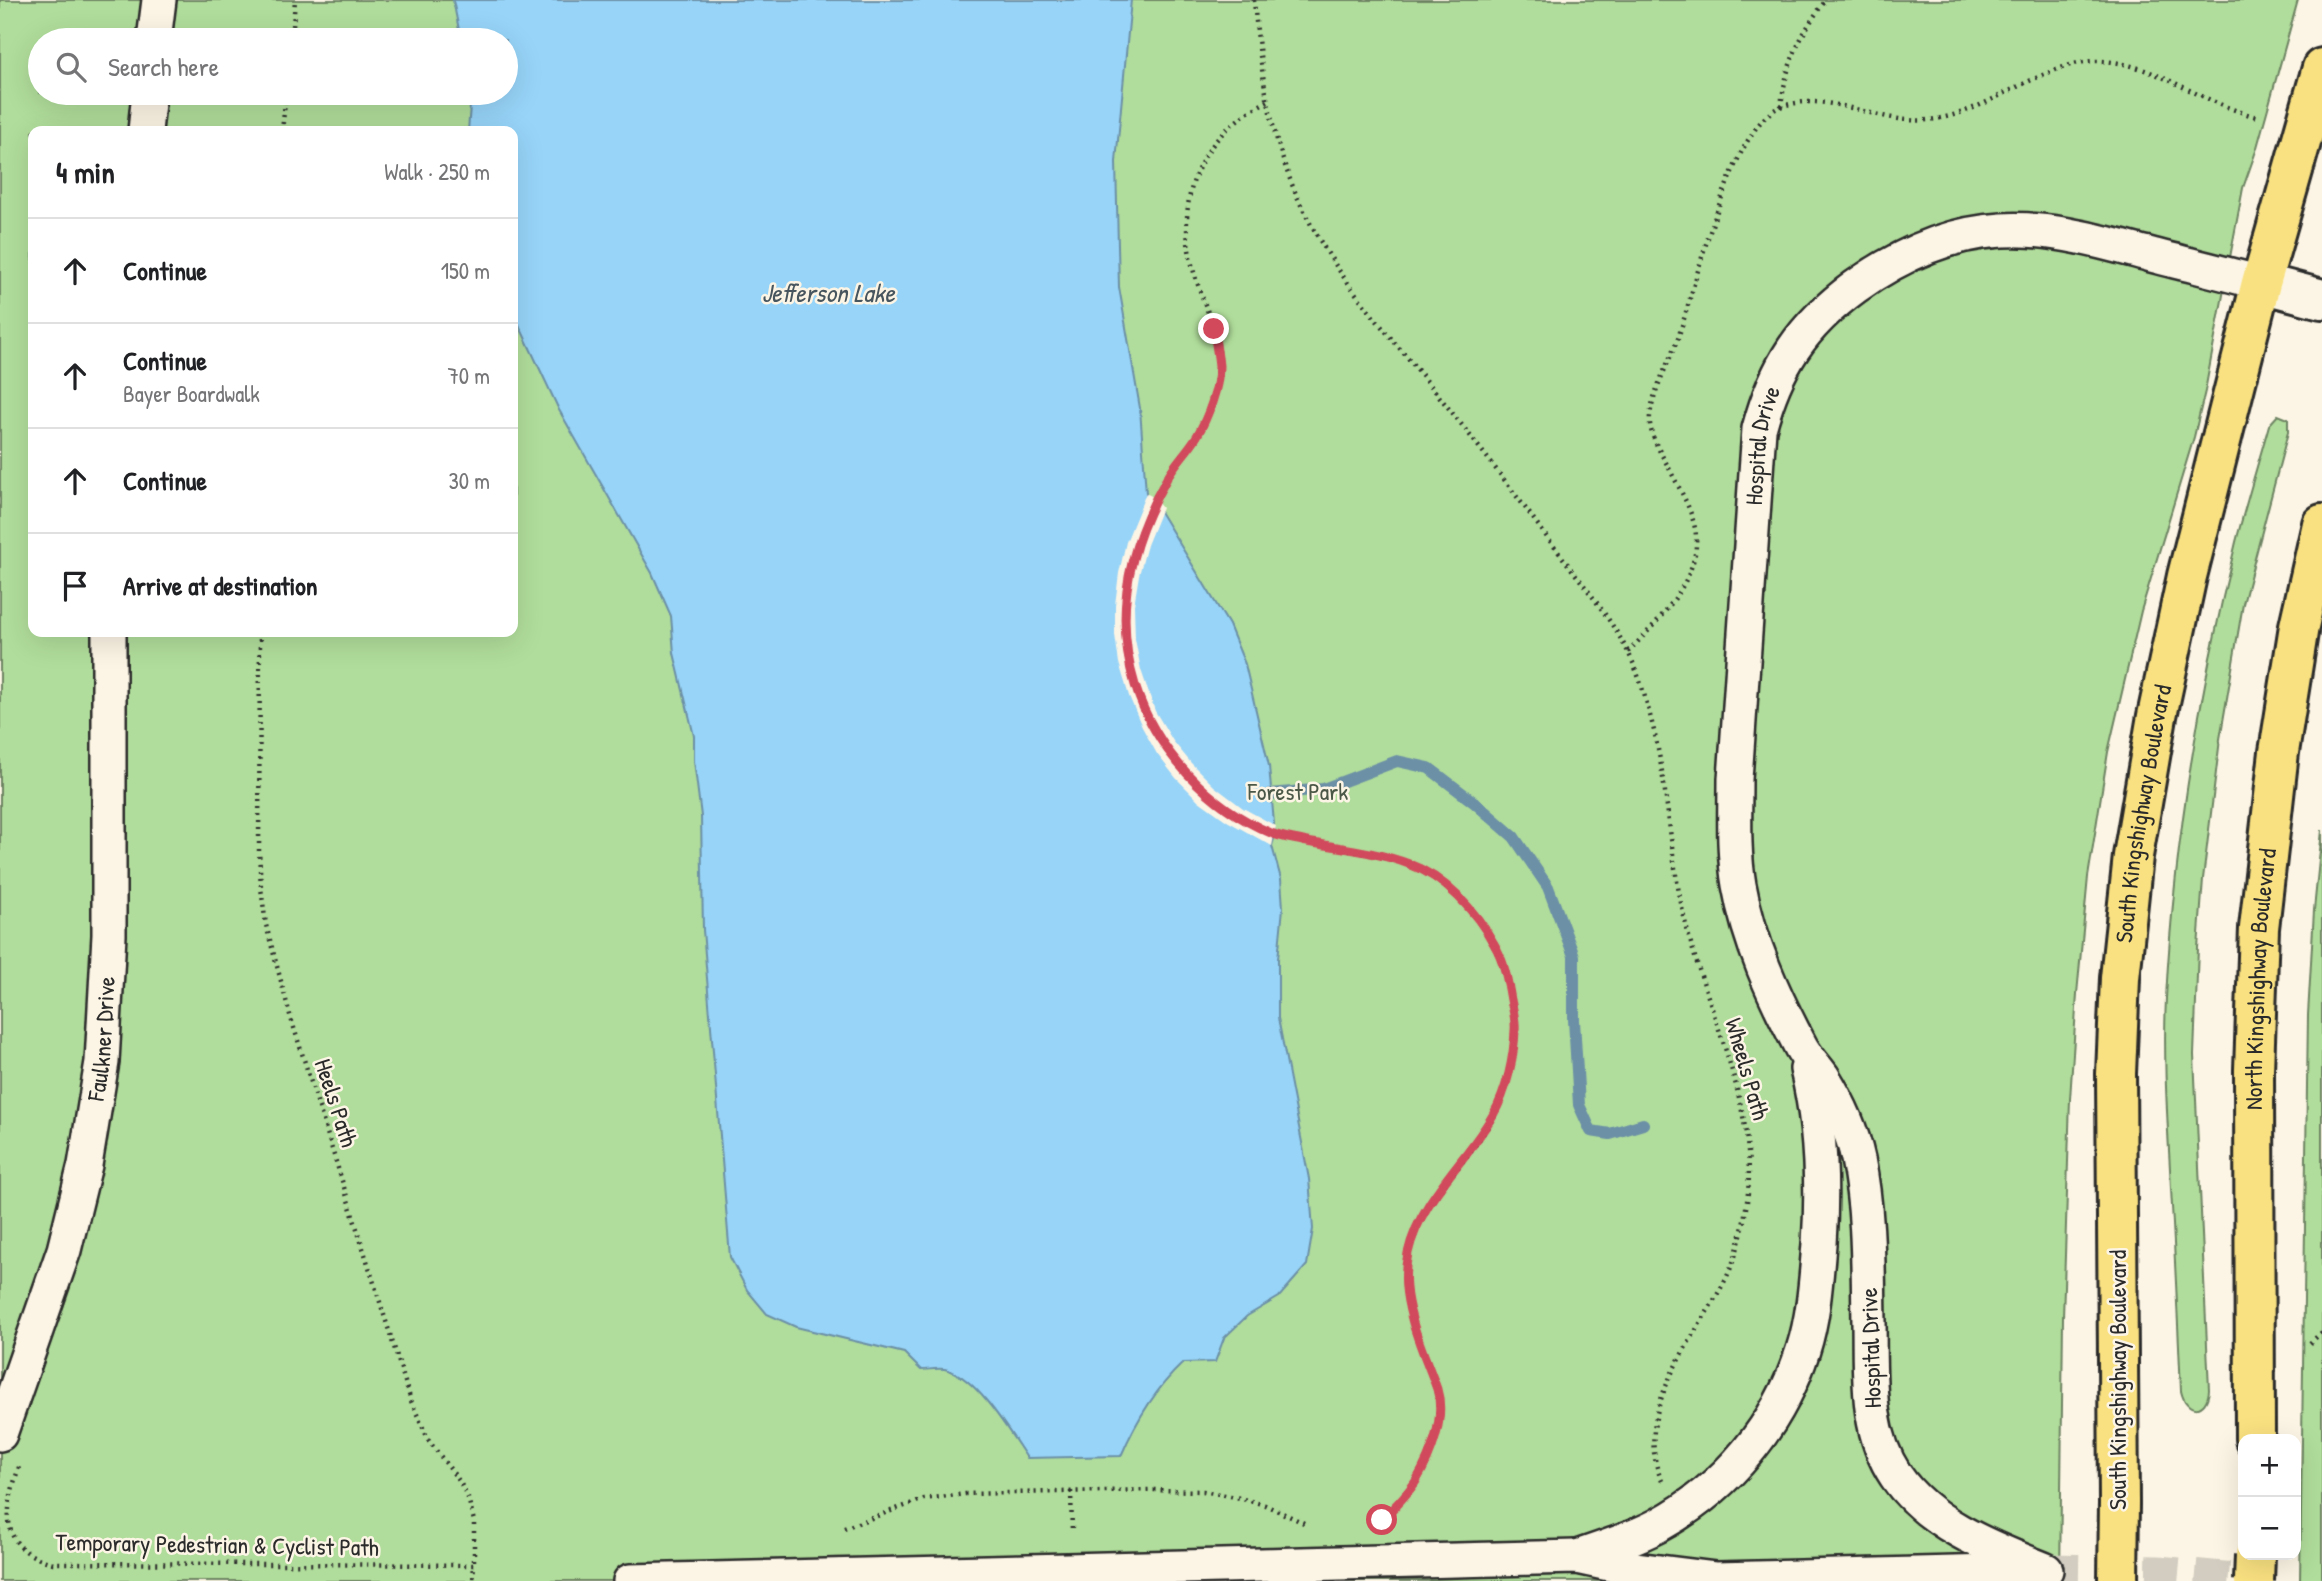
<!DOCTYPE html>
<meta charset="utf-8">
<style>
body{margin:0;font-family:"Patrick Hand",sans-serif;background:#f6f6f6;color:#202124}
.controls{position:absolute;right:21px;bottom:21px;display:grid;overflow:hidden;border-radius:14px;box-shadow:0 7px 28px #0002}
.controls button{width:63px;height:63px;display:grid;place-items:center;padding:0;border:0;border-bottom:2px solid #e0e0e0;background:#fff;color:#202124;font:35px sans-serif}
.stop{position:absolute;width:21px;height:21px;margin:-16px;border:5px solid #d1495b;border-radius:50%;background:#fff}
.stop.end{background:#d1495b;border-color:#fff;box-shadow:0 2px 7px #0008}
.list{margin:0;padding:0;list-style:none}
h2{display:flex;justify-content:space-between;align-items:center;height:91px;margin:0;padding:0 28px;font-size:30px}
h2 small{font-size:23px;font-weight:400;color:#757577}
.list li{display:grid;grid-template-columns:46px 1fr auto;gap:21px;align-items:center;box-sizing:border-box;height:105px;padding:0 28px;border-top:2px solid #e0e0e0}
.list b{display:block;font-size:26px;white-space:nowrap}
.list p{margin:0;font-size:23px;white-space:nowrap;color:#757577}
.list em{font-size:23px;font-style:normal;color:#757577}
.icon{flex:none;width:38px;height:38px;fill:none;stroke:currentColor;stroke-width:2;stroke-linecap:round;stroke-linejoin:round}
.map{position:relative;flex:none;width:2322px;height:1581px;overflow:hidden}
.search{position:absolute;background:#fff;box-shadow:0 7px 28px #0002;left:28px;top:28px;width:490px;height:77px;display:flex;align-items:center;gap:18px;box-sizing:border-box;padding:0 24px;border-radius:38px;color:#757577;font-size:26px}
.panel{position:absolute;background:#fff;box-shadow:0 7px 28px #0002;left:28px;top:126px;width:490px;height:511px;border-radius:14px}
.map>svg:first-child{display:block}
.green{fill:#b0dd9b;stroke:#6e8463;stroke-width:2;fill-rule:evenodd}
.water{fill:#97d4f8;stroke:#6c90a6;stroke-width:2}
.pier{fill:#fcf5e5}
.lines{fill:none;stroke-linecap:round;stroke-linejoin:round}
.stream{stroke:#6c90a6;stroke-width:12}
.street-tunnel{stroke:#d2cdc0;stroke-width:33;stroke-dasharray:33 17;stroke-linecap:butt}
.street-casing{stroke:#2b2b2b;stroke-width:38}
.secondary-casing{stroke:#2b2b2b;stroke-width:44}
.primary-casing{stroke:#2b2b2b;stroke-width:44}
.path{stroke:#2b2b2b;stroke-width:4.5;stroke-dasharray:2 5;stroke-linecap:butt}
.street{stroke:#fcf5e5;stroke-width:33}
.secondary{stroke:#fcf5e5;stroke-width:38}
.primary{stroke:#f9e181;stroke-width:38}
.primary-bridge-casing{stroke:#2b2b2b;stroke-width:44;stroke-linecap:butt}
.primary-bridge{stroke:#f9e181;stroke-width:38}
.route{stroke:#d1495b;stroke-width:9}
.labels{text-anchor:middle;stroke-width:5;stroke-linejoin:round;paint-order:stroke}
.street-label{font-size:24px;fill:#2b2b2b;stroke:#fcf5e5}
.park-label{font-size:24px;fill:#4c5847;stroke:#fcf5e5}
.water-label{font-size:26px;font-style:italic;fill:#46555e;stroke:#fcf5e5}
</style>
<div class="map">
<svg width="2322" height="1581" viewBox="0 0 2322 1581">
<rect width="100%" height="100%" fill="#fcf5e5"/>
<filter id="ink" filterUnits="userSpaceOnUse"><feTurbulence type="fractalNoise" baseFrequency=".0143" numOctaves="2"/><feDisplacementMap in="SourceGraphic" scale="14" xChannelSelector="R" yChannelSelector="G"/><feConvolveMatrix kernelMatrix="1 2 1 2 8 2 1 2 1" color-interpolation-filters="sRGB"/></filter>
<g filter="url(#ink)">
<g class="green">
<path d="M0,0H2298L2256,151L2243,188L2205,391L2194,437L2141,611L2108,752L2088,877L2077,994L2070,1099L2063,1318L2060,1581H0ZM40,40H506V93H40ZM33,131H513V632H33Z"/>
<path d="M2278,415L2288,419V432L2243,604L2220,739L2203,879L2198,948L2194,1055L2209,1390C2207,1414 2186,1414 2181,1391C2178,1323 2175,1256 2171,1189C2168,1126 2163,1062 2166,998C2174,845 2199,692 2236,542C2246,503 2258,464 2269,425Z"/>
<polygon points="2322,830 2322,1581 2300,1581 2308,1015 2314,910"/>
</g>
<path class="water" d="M453,0H1131L1116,162L1119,287L1140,408L1146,493L1159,510L1229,625L1245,664L1269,766L1275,835L1272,846L1281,879L1283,908L1278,959V1018L1309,1179L1313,1229L1307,1265L1279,1297L1247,1316L1224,1338L1215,1362L1183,1363C1155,1389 1136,1421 1121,1456L1027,1458C1010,1433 978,1379 948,1370C941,1367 929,1370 921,1370L904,1353L796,1327L767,1314L747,1290L730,1257L703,930L701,816L694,761V736L674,653L671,616L652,573L559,410L513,312V131H468L471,93H506V40H461Z"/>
<polygon class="pier" points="1146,493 1153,497 1162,508 1147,545 1139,575 1134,605 1135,639 1141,670 1155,711 1173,741 1191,763 1214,786 1243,808 1276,826 1272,846 1227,821 1199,801 1176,778 1157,754 1142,727 1129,696 1119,663 1115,635 1115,605 1119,573 1126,542"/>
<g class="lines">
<polyline class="stream" points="1271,794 1323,789 1397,761 1429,768 1475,803 1514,837 1548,887 1574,956 1574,1020 1579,1105 1591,1131 1610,1134 1643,1124"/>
<polyline class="street-tunnel" points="2046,1570 2158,1572 2257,1581"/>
<defs>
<g id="street">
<polyline points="154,40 159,0"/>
<polyline points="145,131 149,93"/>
<path id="s1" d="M0,1434L64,1250L85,1165L102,1062L109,935V632"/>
<path d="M1577,1557C1604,1548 1632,1539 1657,1526C1727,1488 1779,1425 1803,1350C1814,1316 1816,1279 1819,1244C1823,1185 1821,1127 1807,1069"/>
<path id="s2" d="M2046,1570C1994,1549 1929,1525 1896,1476C1865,1430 1870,1375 1869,1323C1868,1268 1869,1213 1858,1159C1852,1131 1838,1101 1823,1077C1816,1067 1807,1058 1801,1047C1774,996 1749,942 1739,885C1733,850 1735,815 1735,779L1759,429C1776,365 1802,326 1855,287C1898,256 1948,233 2002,230C2051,227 2101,242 2148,254C2186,264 2224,273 2261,283"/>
<polyline points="630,1581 1577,1557 1628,1568 1716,1579 2033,1571"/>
</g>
<polyline id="secondary" points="2261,283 2322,299"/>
<g id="primary">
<path id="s3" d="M2255,1439L2254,1070L2259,928L2279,752L2299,626L2322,524"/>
<path id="s4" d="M2119,1503L2116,1074L2120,978L2133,856L2157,716L2187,576L2261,283L2322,68"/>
</g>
</defs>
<use href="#street" class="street-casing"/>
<use href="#secondary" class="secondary-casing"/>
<use href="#primary" class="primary-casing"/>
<g class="path">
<path d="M1254,0C1260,70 1271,143 1302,207C1334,274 1384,329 1431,386C1470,435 1509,485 1546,536C1574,573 1605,609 1627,650C1638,671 1645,696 1651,719C1669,786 1669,855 1685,921C1707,1012 1762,1114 1746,1208C1742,1235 1736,1261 1722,1286C1692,1342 1631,1413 1662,1481"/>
<polyline points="292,40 295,0"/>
<path d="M1268,101C1193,138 1171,207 1198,285C1207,312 1221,340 1219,369C1217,392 1208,417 1197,436C1188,451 1175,463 1166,478C1123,552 1108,642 1149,721C1175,770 1219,810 1269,832C1282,838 1297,840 1311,842C1343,849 1375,854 1406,863C1424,869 1442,883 1457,896C1504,940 1525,1009 1509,1072C1506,1085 1501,1101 1495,1113C1470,1163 1420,1198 1408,1254C1402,1279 1406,1298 1413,1323C1419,1345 1430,1366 1436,1389C1445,1418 1431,1455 1416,1480C1407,1495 1393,1508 1382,1520"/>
<path d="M1781,107C1785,66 1801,32 1826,0"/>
<polyline points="282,131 286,93"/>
<polyline points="260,632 259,851 261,888 266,925 290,1015 411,1401 429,1441 460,1482 468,1498 474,1521 474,1561"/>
<path d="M1628,652C1659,620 1707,573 1694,524C1689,504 1678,486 1669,468C1661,453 1648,434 1650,416C1653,390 1669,363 1678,338C1695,288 1731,126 1780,107C1830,89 1877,125 1928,120C1968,116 2000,94 2036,78C2056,69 2079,60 2100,61C2142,62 2178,86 2215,102C2228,108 2243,113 2257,117"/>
<polyline points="2310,1343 2322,1332"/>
<path d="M19,1467C3,1514 0,1550 53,1563L474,1565L473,1581"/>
<polyline points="1071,1491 1072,1533"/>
<polyline points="844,1528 924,1499 965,1494 1151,1490 1203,1491 1236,1497 1265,1505 1304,1523"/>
</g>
<use href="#street" class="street"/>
<use href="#secondary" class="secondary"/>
<use href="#primary" class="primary"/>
<defs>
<g id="primary-bridge">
<polyline points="2118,1581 2119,1503"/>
<polyline points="2254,1581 2255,1555"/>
</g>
</defs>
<use href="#primary-bridge" class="primary-bridge-casing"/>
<use href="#primary-bridge" class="primary-bridge"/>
</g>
</g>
<g class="lines" filter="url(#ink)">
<path class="route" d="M1214,329C1215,341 1218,354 1219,366C1219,388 1208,417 1197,436C1188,451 1175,463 1167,478C1130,542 1113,613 1135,685C1155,750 1209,807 1271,833C1283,838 1296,839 1307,842C1341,848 1377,852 1409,864C1445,877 1476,911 1494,944C1504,960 1508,982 1511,1000C1513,1010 1516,1020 1515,1030C1514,1057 1507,1091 1493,1115C1466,1162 1420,1199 1408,1253C1403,1277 1406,1297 1412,1319C1418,1343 1429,1366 1437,1389C1446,1418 1431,1456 1416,1481C1407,1495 1393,1508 1382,1520"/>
</g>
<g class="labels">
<g class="street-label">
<text dy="8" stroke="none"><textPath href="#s2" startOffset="1244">Hospital Drive</textPath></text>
<text dy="8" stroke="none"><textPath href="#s4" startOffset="691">South Kingshighway Boulevard</textPath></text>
<text dy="8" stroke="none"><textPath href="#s3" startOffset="460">North Kingshighway Boulevard</textPath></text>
<text dy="8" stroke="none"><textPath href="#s1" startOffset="410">Faulkner Drive</textPath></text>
<text transform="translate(1747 1069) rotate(74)" y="8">Wheels Path</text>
<text transform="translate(336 1103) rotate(72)" y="8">Heels Path</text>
<text transform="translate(1871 1348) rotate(-92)" y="8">Hospital Drive</text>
<text transform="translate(2118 1380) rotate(-90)" y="8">South Kingshighway Boulevard</text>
<text transform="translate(217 1545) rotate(1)" y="8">Temporary Pedestrian &amp; Cyclist Path</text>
</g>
<g class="park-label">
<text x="1298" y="800">Forest Park</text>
</g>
<g class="water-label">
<text x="828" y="302">Jefferson Lake</text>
</g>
</g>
</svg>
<div class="controls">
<button>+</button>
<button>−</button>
</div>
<div class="stop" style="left:1382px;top:1520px"></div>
<div class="stop end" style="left:1214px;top:329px"></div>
<div class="search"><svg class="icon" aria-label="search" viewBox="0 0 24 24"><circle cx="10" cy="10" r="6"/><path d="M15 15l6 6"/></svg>Search here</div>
<section class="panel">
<h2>4 min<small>Walk · 250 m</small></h2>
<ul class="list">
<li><svg class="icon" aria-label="ahead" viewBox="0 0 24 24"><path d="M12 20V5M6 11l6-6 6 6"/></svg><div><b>Continue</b></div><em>150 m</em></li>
<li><svg class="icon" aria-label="ahead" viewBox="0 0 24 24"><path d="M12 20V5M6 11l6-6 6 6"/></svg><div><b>Continue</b><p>Bayer Boardwalk</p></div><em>70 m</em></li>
<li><svg class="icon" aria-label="ahead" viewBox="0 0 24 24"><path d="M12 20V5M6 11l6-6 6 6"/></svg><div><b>Continue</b></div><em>30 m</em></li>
<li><svg class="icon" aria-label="arrive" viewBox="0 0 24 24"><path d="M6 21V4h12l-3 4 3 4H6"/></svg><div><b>Arrive at destination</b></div></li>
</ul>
</section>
</div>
